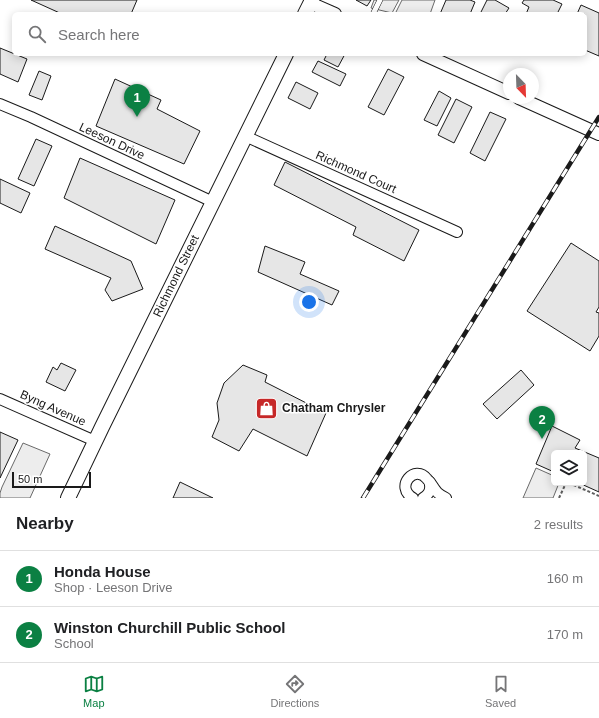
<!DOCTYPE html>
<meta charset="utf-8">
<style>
body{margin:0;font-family:Helvetica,sans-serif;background:#f6f6f6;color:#202124}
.controls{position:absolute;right:12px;bottom:12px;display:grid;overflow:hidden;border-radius:6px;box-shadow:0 2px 10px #0003}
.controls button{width:36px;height:36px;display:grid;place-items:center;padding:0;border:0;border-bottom:1px solid #e0e0e0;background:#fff;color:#202124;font:20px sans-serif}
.compass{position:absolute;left:503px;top:68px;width:36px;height:36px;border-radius:50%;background:#fff;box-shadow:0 2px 10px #0003;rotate:157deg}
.scale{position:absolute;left:12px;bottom:10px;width:79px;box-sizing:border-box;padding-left:4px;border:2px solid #1a1a1a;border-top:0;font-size:11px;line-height:14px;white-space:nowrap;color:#1a1a1a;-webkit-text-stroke:3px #fff;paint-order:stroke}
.you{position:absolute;left:309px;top:302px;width:14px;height:14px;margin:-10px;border:3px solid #fff;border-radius:50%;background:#1a73e8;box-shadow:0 0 0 6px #1a73e833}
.badge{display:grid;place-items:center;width:26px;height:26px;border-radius:50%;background:#0b8043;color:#fff;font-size:13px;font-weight:700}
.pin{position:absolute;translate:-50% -33px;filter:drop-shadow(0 1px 2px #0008)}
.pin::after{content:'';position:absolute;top:21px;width:14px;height:12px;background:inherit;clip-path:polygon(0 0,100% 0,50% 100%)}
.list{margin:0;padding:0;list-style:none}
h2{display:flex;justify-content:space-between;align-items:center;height:52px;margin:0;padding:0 16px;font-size:17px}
h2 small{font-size:13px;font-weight:400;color:#757577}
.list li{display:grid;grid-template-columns:26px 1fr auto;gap:12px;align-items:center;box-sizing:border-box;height:56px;padding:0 16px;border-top:1px solid #e0e0e0}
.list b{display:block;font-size:15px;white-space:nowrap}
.list p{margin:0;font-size:13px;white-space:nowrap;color:#757577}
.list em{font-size:13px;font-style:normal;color:#757577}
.icon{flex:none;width:22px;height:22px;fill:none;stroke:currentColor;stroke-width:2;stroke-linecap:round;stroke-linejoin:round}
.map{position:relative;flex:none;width:599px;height:498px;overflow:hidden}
.search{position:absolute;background:#fff;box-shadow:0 2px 10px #0003;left:12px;right:12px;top:12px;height:44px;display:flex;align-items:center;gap:10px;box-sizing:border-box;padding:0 14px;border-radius:6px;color:#757577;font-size:15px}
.sheet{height:164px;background:#fff}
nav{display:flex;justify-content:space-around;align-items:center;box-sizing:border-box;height:56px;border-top:1px solid #e0e0e0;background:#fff;font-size:11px;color:#757577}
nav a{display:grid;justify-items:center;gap:2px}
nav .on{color:#0b8043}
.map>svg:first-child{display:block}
.parking{fill:#ededed;stroke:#6a6a6a}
.building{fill:#e6e6e6;stroke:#1a1a1a}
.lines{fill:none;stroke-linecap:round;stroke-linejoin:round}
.service-casing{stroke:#1a1a1a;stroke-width:6}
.minor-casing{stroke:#1a1a1a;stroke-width:12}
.tertiary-casing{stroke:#1a1a1a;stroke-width:14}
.secondary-casing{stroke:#1a1a1a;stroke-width:16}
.path{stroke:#5f5f5f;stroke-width:2;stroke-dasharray:3 2;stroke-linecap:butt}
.service{stroke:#fff;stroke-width:5}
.minor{stroke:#fff;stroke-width:10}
.tertiary{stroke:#fff;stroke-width:12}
.secondary{stroke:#fff;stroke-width:14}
.rail-casing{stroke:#1a1a1a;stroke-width:4.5}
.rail{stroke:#fff;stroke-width:3;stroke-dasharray:9;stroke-linecap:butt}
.labels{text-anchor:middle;stroke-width:3;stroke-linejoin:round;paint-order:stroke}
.street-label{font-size:12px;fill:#1a1a1a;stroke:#fff}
.poi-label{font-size:12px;font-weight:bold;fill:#1a1a1a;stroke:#fff;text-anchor:start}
</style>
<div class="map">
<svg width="599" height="498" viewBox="0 0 599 498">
<rect width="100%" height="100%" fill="#fff"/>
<g class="parking">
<polygon points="374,0 399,0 392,13 371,8"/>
<polygon points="402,0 435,0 430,14 395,14"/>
<polygon points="23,443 50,454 30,498 0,498 0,493 2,487"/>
<polygon points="536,468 554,476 554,483 559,483 553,498 523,498"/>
</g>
<g class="building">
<polygon points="31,0 137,0 131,14 62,14"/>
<polygon points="356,0 371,0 367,6"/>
<polygon points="446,0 470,0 475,2 470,14 440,14"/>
<polygon points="487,0 495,0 509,8 505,14 480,14"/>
<polygon points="524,0 553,0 562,4 557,14 526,14 529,7 522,3"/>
<polygon points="581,5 599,13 599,56 585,50 585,14 577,14"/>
<polygon points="0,48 27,59 18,82 0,74"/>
<polygon points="327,54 345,54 338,67 324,60"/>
<polygon points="318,61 346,74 340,86 312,72"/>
<polygon points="388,69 404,77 384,115 368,107"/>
<polygon points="39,71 51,76 42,100 29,95"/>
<polygon points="115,79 161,100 157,109 200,131 184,164 96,126"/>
<polygon points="296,82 318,93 310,109 288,98"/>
<polygon points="439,91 451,98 437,126 424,120"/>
<polygon points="456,99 472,107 454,143 438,135"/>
<polygon points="490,112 506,119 485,161 470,153"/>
<polygon points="36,139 52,146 34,186 18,179"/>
<polygon points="80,158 175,200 156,244 64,198"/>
<polygon points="285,162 419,230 404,261 353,235 356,227 274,185"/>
<polygon points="0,179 30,193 21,213 0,203"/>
<polygon points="55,226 131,261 143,289 112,301 105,290 111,278 45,249"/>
<polygon points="571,243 599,261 599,307 596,312 599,313 599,336 590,351 527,311"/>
<polygon points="265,246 305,262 300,274 339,291 332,305 258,272"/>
<polygon points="61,363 76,370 65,391 46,382 53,367 57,370"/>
<polygon points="243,365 267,375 265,382 326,413 307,456 253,429 239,451 212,437 219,420 217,403 224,383"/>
<polygon points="521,370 534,385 497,419 483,404"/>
<polygon points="552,426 580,440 575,448 599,458 599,492 579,483 584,483 584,453 554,453 554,472 536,464"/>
<polygon points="0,432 18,440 0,478"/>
<polygon points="180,482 213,498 173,498"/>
</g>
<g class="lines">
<defs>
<polyline id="service" points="373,14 380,0"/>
<g id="minor">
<polyline points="0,104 31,117 213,202"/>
<polyline points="245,136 457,232"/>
<polyline points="0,399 95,441"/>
<path d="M430,482C436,491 436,493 446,498"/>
<path d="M413,498C394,487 415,463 427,479C429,481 430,482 430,485C431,491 428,495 423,498"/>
</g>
<g id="tertiary">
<polyline points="310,3 335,14"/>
<polyline points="423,54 509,93"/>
<polyline points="519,98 599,134"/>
</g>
<g id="secondary">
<polyline points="305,14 312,0"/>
<polyline points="68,498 102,427 286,54"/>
</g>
</defs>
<use href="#service" class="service-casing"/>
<use href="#minor" class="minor-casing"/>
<use href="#tertiary" class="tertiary-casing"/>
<use href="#secondary" class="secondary-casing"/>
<g class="path">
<polyline points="569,483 599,496"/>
<polyline points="559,498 566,483"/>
</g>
<use href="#service" class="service"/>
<use href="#minor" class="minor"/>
<use href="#tertiary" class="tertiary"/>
<use href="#secondary" class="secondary"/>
<defs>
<polyline id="rail" points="363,498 599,117"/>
</defs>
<use href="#rail" class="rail-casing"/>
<use href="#rail" class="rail"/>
</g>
<defs>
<symbol id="shop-square" viewBox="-11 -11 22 22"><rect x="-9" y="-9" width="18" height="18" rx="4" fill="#c62828" stroke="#fff"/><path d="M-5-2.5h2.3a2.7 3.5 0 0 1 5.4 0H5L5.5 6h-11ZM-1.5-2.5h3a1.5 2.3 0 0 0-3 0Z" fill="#fff"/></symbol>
</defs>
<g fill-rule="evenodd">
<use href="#shop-square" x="254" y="396" width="25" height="25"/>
</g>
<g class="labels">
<g class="street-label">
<text transform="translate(112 141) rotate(25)" y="4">Leeson Drive</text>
<text transform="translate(356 172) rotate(24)" y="4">Richmond Court</text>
<text transform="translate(176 276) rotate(-64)" y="4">Richmond Street</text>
<text transform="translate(53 408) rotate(24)" y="4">Byng Avenue</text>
</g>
<g class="poi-label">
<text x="282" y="412">Chatham Chrysler</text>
</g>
</g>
</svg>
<div class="controls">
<button><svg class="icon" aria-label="layers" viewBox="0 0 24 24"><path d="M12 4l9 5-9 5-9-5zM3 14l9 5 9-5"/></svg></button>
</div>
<svg class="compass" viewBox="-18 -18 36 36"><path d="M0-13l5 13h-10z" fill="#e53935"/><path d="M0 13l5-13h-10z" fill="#757577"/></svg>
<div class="scale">50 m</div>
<div class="you"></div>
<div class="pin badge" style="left:137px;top:117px">1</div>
<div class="pin badge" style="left:542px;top:439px">2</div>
<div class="search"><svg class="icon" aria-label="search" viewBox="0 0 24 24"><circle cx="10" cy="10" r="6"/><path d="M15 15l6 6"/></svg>Search here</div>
</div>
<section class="sheet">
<h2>Nearby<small>2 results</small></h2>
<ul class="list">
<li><span class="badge">1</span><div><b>Honda House</b><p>Shop · Leeson Drive</p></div><em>160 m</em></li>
<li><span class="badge">2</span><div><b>Winston Churchill Public School</b><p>School</p></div><em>170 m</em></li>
</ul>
</section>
<nav>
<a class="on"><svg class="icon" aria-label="map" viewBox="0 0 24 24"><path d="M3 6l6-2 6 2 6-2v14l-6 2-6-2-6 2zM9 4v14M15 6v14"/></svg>Map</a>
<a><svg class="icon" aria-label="directions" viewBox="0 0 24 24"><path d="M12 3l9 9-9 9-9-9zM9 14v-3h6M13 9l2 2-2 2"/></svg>Directions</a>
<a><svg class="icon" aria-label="saved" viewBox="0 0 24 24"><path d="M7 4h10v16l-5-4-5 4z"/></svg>Saved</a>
</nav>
